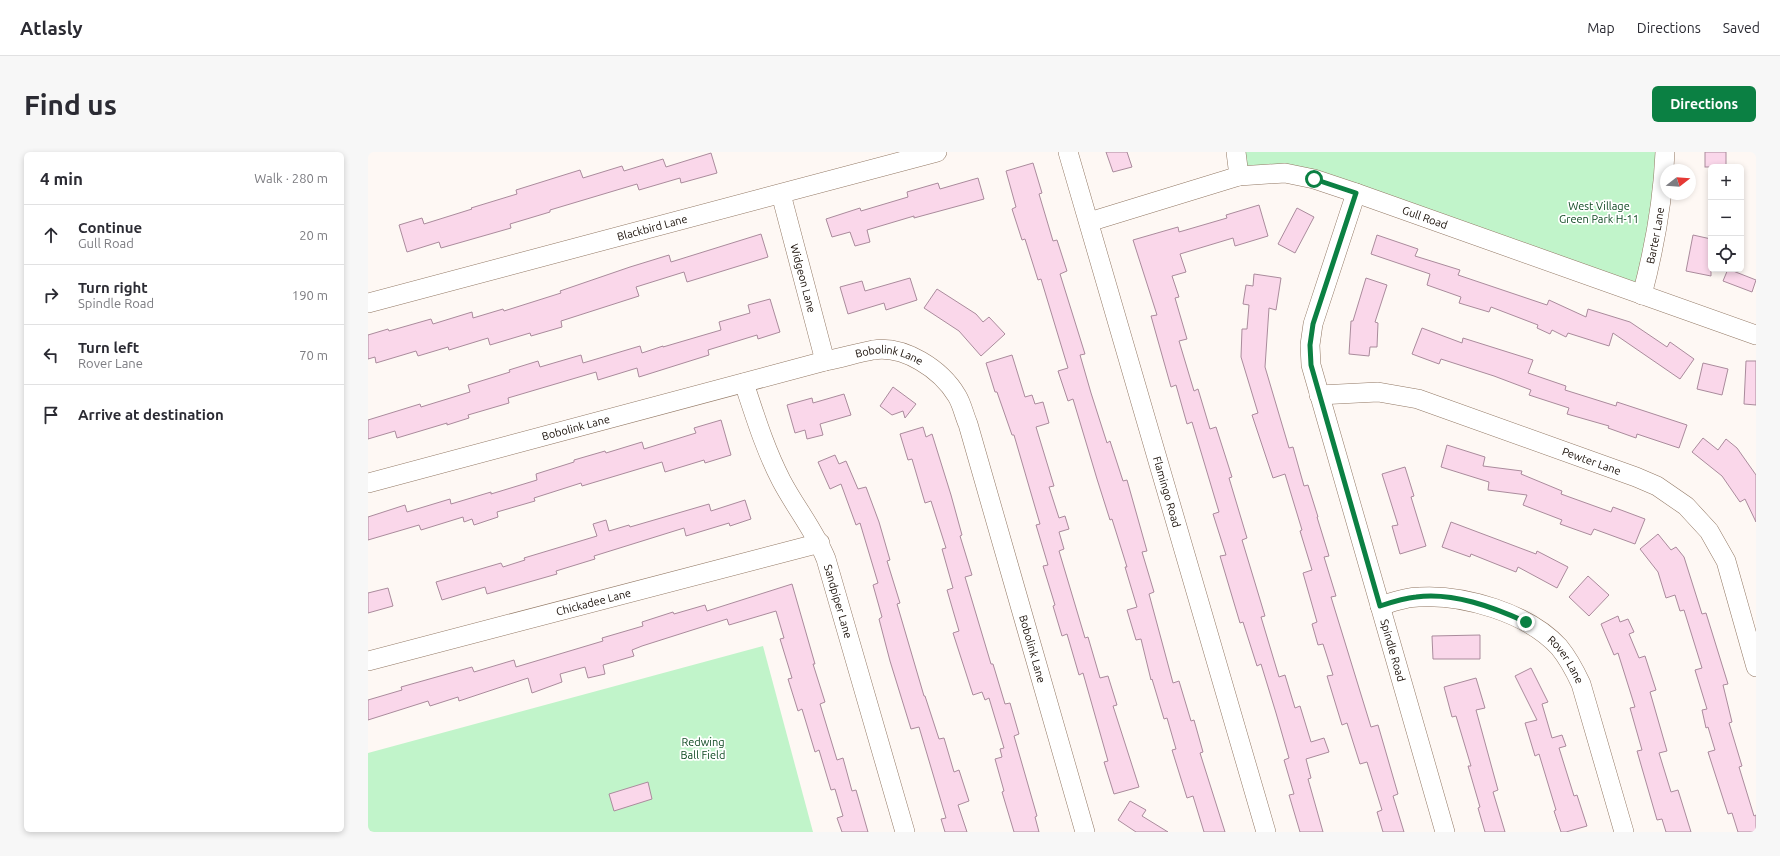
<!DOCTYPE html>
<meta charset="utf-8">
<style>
body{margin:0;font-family:Ubuntu,sans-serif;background:#f7f7f7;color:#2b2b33}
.controls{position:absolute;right:12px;top:12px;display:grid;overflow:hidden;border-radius:6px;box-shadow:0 2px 6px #0003}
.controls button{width:36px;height:36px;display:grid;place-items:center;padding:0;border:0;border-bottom:1px solid #e1e1e2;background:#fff;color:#2b2b33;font:20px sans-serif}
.compass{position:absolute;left:1292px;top:12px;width:36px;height:36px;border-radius:50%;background:#fff;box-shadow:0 2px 6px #0003;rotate:73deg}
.stop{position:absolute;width:12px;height:12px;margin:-9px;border:3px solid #0b8043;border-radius:50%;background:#fff}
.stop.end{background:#0b8043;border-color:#fff;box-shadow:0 1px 4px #0008}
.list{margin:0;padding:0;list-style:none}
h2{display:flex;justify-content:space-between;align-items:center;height:52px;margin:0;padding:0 16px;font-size:17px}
h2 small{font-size:13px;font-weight:400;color:#7c7c81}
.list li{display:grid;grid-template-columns:26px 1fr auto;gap:12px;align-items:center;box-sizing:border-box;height:60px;padding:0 16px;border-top:1px solid #e1e1e2}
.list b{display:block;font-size:15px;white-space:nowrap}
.list p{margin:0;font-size:13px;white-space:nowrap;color:#7c7c81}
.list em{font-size:13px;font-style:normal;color:#7c7c81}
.icon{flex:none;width:22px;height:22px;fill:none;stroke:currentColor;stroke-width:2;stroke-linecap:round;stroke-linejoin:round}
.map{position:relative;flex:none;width:1388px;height:680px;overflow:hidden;border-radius:6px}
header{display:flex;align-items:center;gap:24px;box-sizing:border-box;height:56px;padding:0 20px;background:#fff;border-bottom:1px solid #e1e1e2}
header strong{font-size:19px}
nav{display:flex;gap:22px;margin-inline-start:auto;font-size:14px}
.intro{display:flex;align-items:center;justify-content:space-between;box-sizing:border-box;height:96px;padding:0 24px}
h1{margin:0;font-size:28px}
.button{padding:10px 18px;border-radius:6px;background:#0b8043;color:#fff;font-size:14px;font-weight:700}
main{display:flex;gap:24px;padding:0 24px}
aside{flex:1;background:#fff;border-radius:6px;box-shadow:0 2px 6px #0003}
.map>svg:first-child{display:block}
.green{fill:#c1f4ca}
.building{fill:#fad7ea;stroke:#aa8b9c}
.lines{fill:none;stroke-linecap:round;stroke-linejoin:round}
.minor-casing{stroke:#927864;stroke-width:20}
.minor{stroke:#fff;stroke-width:19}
.route{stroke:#0b8043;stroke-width:5}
.labels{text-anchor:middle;stroke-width:3.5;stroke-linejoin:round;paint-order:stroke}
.park-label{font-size:11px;fill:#0f4922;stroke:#fff}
.street-label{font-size:11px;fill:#170d06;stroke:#fff}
</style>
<header>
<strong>Atlasly</strong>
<nav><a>Map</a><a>Directions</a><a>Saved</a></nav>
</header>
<div class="intro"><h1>Find us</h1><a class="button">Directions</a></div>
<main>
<aside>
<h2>4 min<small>Walk · 280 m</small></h2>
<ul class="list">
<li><svg class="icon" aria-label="ahead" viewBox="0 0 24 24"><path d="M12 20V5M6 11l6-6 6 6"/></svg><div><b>Continue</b><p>Gull Road</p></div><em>20 m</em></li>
<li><svg class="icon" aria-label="right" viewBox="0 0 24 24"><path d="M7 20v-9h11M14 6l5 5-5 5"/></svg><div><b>Turn right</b><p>Spindle Road</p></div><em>190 m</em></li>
<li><svg class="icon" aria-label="left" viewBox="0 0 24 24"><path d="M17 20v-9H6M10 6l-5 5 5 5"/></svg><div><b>Turn left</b><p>Rover Lane</p></div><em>70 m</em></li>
<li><svg class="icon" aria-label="arrive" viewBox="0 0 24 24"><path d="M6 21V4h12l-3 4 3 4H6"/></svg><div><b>Arrive at destination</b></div></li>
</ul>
</aside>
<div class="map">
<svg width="1388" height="680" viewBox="0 0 1388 680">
<rect width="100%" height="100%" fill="#fef8f4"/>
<g class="green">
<polygon points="872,0 1294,0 1274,139 930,19 876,19"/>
<polygon points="395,494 445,680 0,680 0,601"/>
</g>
<g class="building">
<polygon points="738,0 759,0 764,15 745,20"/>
<rect x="1337" y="0" width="21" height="15"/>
<polygon points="343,1 349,21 313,31 312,26 271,38 269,32 182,58 182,60 142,72 143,76 73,96 71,90 39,100 31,73 54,66 56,72 104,57 103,56 149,42 148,38 212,18 215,26 254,14 256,19 295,7 298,15"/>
<polygon points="665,11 674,41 671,42 685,89 689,88 699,119 692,122 717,202 712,203 723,241 739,291 742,289 755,329 759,328 779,399 774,400 786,440 781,442 805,531 811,529 823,569 826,568 835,600 832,601 857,680 836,680 825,644 819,646 804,598 808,597 799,566 796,567 784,527 783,528 773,487 768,488 759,458 769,455 757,415 759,415 744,367 742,368 729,327 705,247 700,249 690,219 700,216 673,127 670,128 657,87 654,88 644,57 648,55 638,19"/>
<polygon points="610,26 616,47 546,66 546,64 499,78 502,90 487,94 482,80 464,85 458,67 492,56 493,59 540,45 539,40 570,31 572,37"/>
<polygon points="891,53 900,84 867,94 865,86 812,102 818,120 804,124 811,145 807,146 819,187 811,189 826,239 830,237 842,277 848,275 864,325 861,326 879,386 874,388 897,464 893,465 911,525 917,523 927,556 932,554 943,590 956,586 961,600 938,607 943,626 940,627 955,680 932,680 921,643 926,642 916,608 921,606 908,561 893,512 889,514 875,470 872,471 852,404 858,403 845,362 851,360 824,270 819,272 808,233 803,235 783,164 789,163 765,88 810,75 811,80 859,66 858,63"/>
<polygon points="929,56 946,65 927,101 910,92"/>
<polygon points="393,82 400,105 319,130 316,120 268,135 271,144 193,169 194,175 163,184 162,181 122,193 120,186 81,198 80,195 50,204 48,199 8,211 7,205 0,207 0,183 20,177 21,179 63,167 65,172 104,160 105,166 135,157 136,159 193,141 192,139 262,115 301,103 303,110"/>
<polygon points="1009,83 1050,97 1047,104 1092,118 1090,123 1179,153 1181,148 1218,165 1220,157 1262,170 1299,195 1302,190 1326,207 1312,227 1245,181 1241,194 1200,181 1198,185 1184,178 1182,182 1169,176 1170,173 1123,155 1121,160 1091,151 1093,145 1059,133 1062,122 1003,102"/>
<polygon points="1325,83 1343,87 1343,124 1318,119"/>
<polygon points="1360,117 1388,128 1384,140 1355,129"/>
<polygon points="886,122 913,126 908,158 901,156 897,215 921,296 925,295 936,334 940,333 950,365 949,365 961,404 956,405 968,444 963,445 1003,575 1010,573 1030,642 1025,644 1036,680 1015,680 1009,660 1014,658 999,610 992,612 979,571 974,573 959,524 965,523 955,492 950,493 944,472 949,470 935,421 944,418 932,379 934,378 917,322 905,326 884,263 890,261 873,205 874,177 879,177 881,153 875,152 878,133 885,134"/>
<polygon points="542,126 549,148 518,158 516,151 480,162 472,135 494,129 497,139"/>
<polygon points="998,126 1019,133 1007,170 1010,171 1009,195 1002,195 1001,204 981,202 983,169 985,169"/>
<polygon points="569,137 608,162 615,170 621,165 637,182 613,204 591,179 556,156"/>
<polygon points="402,147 412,180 390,187 389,183 340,198 341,203 271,225 269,216 230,228 228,220 140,246 141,251 100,263 101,266 79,273 79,271 29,286 27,279 0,287 0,268 52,252 53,255 102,240 100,233 142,220 141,218 170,209 172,215 213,203 215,211 272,194 274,201 295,194 295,195 353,178 351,170 382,161 380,153"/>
<polygon points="1054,176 1094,191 1095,186 1165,208 1160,221 1198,234 1197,238 1248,254 1249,250 1319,273 1311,296 1269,282 1268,286 1240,276 1241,274 1199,262 1201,256 1161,243 1163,238 1126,224 1073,207 1071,212 1044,202"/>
<polygon points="644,203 657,245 664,243 667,252 675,250 681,271 668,275 686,334 681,335 691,366 697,364 701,377 691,380 696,397 691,399 717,486 720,485 732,526 740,524 749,553 745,554 771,635 746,642 736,610 740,609 715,521 711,523 699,482 694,484 685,454 687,453 675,414 680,413 668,373 672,372 660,331 646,283 644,283 629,240 627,240 618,211"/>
<polygon points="1378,209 1388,209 1388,253 1376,252"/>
<polygon points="1335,211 1360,217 1354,243 1329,237"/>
<polygon points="525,235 548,252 537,266 535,259 524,263 512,254"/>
<polygon points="476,242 483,263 452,272 455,283 439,287 437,278 427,281 419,253 444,246 445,251"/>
<polygon points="353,268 363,303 337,311 336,308 297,320 294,310 214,334 213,331 166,346 167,349 129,360 130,365 106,373 104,367 96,370 95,365 53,378 51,373 0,388 0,365 37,353 39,360 82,347 83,352 123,340 123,342 169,328 168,322 206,310 206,308 237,299 238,301 274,290 276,297 328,281 326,276"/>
<polygon points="555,275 558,285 564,282 583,343 594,383 592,384 604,423 597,425 623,512 625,512 637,552 642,551 651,582 646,584 669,664 667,665 671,680 646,680 634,640 636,639 627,607 634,605 632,597 636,596 621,546 617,548 614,540 605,543 585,481 591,479 579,438 585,436 574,397 578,396 563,349 557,351 544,307 540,308 532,282"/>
<polygon points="1335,286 1350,298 1358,287 1369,296 1388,323 1388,370 1377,347 1372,350 1354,324 1324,300"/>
<polygon points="1079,293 1117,305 1115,314 1154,319 1153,322 1194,339 1193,342 1243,360 1245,355 1277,367 1267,392 1226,377 1223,383 1192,372 1194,368 1155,353 1159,343 1120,338 1121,330 1073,315"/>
<polygon points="467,303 471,312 478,309 490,337 498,335 511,370 522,408 519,409 532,451 529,452 556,544 557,544 571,587 576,586 586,620 591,618 601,649 590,653 599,680 577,680 573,667 578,666 551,575 543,577 522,509 511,467 514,465 505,433 510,431 492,371 488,373 473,332 462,337 450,310"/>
<polygon points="1037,315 1046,344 1043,345 1058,394 1032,402 1024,374 1030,373 1014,322"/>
<polygon points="377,348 383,367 362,374 361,371 318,384 316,376 226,404 227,407 188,419 189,422 119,442 117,435 74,448 68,430 133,411 135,415 157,408 156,406 229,384 225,372 238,368 241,379 261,373 262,375 341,352 343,359"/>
<polygon points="1083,370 1168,402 1169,399 1200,415 1189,436 1150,415 1148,420 1103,402 1102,405 1074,395"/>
<polygon points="1290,382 1303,398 1308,395 1316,405 1334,462 1338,461 1360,532 1355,533 1364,570 1361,571 1374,614 1371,615 1386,664 1388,663 1388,680 1370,680 1364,661 1360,662 1340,600 1347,598 1340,575 1338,576 1334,558 1339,557 1327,518 1334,516 1316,458 1312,459 1307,443 1298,446 1290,420 1272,397"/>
<polygon points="1220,424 1241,443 1221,464 1201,445"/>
<polygon points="424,432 447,512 445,512 457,550 452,552 469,608 475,606 484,639 488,638 500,680 474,680 469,666 475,664 467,637 463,638 451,598 447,600 434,557 430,559 420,527 424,526 412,487 416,486 408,459 361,473 359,467 274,494 264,498 266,504 235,513 237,522 220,526 217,515 192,522 194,530 164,541 160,526 91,549 90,545 62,554 60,549 0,568 0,548 34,538 33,535 104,515 106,520 146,508 148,515 235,489 234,486 275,474 274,470 305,460 306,462 337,453 339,459"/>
<polygon points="20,436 25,454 0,461 0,441"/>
<polygon points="1250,464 1252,470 1260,467 1266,480 1261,482 1271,506 1277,504 1288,538 1282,540 1299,599 1291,601 1303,640 1310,638 1323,680 1298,680 1294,667 1289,668 1269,599 1274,598 1262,556 1267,555 1250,501 1246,503 1233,472"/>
<polygon points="1112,483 1112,507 1065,507 1064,484"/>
<polygon points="1163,516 1180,550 1174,552 1184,586 1194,583 1198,594 1191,596 1206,644 1209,643 1219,674 1198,680 1193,680 1186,659 1188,658 1171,602 1167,604 1157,571 1169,568 1147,524"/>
<polygon points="1108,526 1117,556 1108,558 1130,638 1125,640 1137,680 1117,680 1110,656 1112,655 1100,614 1103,614 1088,564 1084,565 1076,535"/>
<polygon points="280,630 284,647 246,659 241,642"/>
<polygon points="762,649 778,658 774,664 800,680 768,680 750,668"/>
</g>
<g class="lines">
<defs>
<g id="minor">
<path id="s1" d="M700,0L898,680"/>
<polyline points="868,0 871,24"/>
<path id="s2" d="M988,41L945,172L942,193L943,213L1077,680"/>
<path id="s3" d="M413,42L457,209"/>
<path id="s4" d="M721,70L871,24L917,21L946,27L988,41L1388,183"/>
<path id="s5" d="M1274,143C1287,94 1295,50 1297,0"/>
<path id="s6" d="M0,151L569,0"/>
<path id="s7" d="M376,231C387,264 397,297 413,328C427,355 447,379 458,407L537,680"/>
<path id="s8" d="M951,243L1010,240L1050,247L1268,325L1289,334L1318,354L1341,379L1358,409L1388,515"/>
<path id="s9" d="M0,331L457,209C473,206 489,201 505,198C536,193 573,217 589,244C594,252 596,263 600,272L717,680"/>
<path id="s10" d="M1012,454C1024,450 1038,445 1051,445C1095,442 1160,461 1191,495C1200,506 1207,519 1213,532L1256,680"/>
<path id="s11" d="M0,509L452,391"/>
</g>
</defs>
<use href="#minor" class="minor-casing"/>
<use href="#minor" class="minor"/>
</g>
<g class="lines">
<path class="route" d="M946,27L988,41L945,172L942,193L943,213L1012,454C1024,450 1036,446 1048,445C1085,440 1125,455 1158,470"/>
</g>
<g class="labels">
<g class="park-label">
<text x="1231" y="58">West Village<tspan x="1231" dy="13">Green Park H-11</tspan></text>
<text x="335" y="594">Redwing<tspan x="335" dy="13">Ball Field</tspan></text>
</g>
<g class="street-label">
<text dy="4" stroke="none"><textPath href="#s4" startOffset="350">Gull Road</textPath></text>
<text dy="4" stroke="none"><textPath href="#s6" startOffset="294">Blackbird Lane</textPath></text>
<text dy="4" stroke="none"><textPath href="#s5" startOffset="61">Barter Lane</textPath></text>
<text dy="4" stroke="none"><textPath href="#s3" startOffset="87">Widgeon Lane</textPath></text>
<text dy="4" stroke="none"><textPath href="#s9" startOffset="539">Bobolink Lane</textPath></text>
<text dy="4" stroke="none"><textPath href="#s9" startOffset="215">Bobolink Lane</textPath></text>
<text dy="4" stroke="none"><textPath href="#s8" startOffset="284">Pewter Lane</textPath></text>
<text dy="4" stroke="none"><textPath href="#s1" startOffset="354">Flamingo Road</textPath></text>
<text dy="4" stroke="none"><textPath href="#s11" startOffset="233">Chickadee Lane</textPath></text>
<text dy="4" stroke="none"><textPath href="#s7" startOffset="239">Sandpiper Lane</textPath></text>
<text dy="4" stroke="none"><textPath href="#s9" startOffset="887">Bobolink Lane</textPath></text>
<text dy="4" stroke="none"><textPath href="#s2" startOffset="476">Spindle Road</textPath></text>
<text dy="4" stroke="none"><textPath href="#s10" startOffset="207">Rover Lane</textPath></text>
</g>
</g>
</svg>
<div class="controls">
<button>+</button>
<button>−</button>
<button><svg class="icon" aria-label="locate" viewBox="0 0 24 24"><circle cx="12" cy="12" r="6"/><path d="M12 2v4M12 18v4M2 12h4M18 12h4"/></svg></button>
</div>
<svg class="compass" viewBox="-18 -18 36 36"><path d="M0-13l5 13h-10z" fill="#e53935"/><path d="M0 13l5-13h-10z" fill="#7c7c81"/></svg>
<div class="stop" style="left:946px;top:27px"></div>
<div class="stop end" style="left:1158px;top:470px"></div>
</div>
</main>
